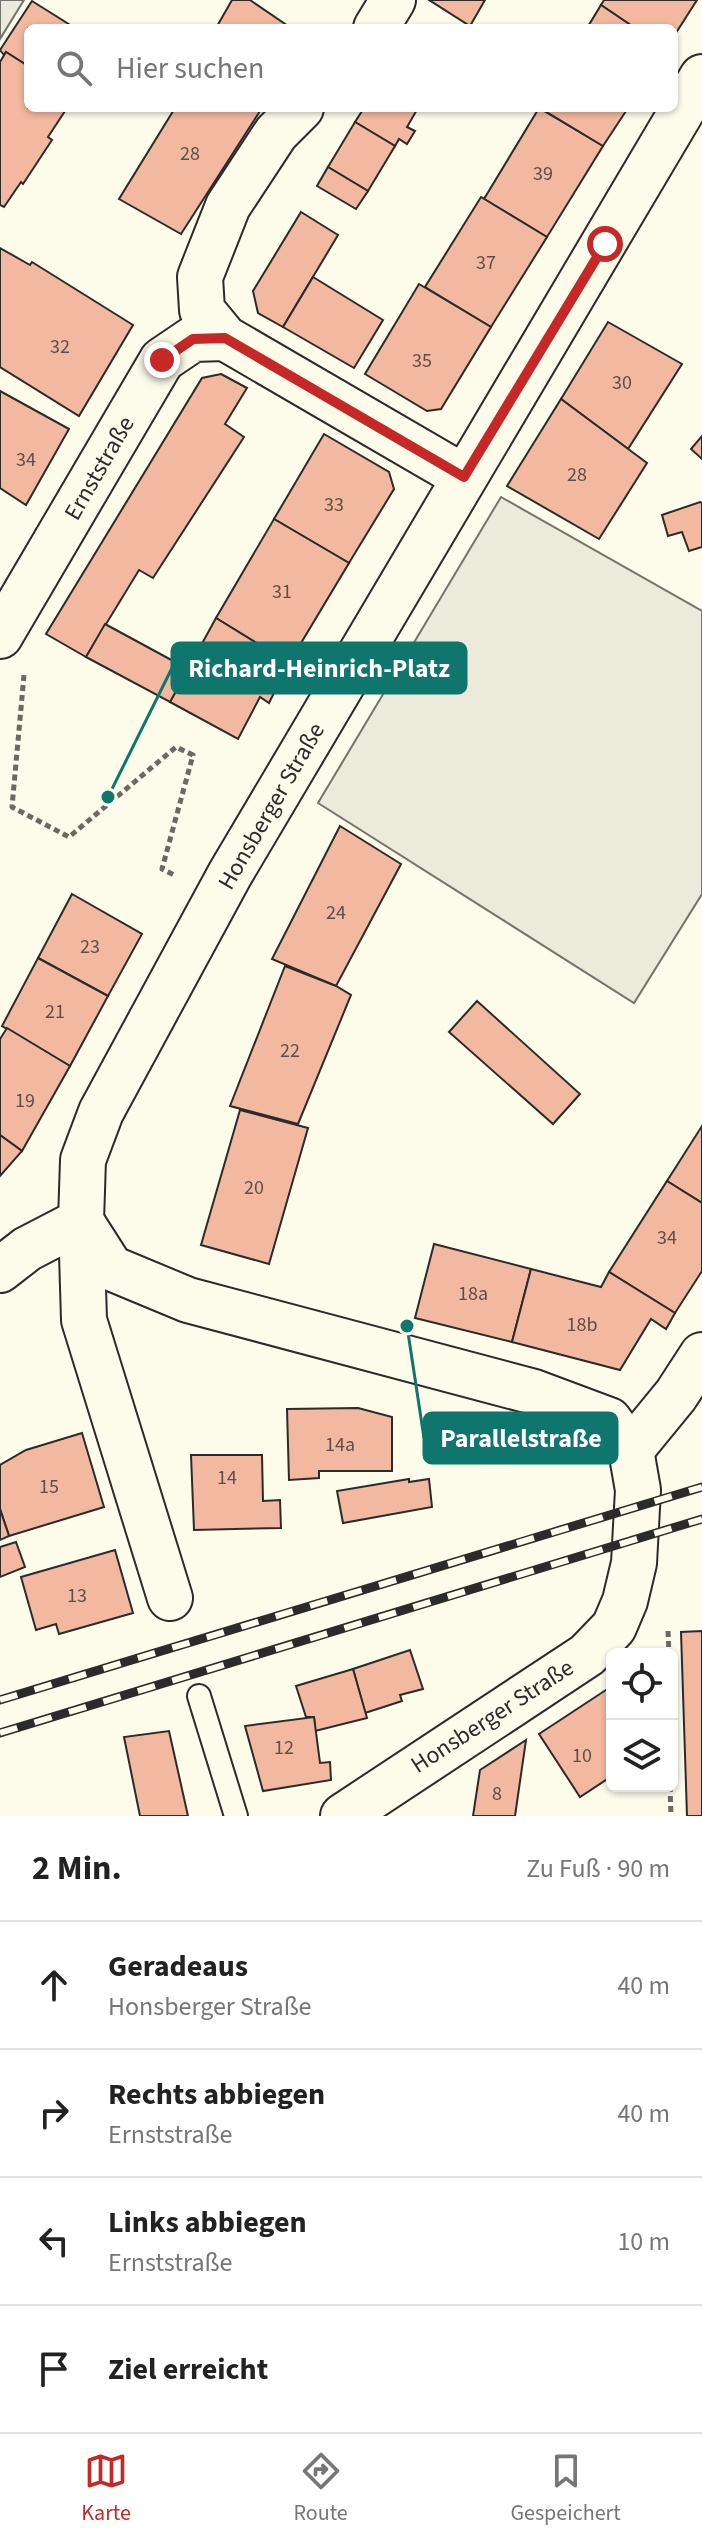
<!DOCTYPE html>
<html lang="de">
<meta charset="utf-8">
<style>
body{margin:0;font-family:"Source Sans 3",sans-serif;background:#f2f2f2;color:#222}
.controls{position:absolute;right:24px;bottom:24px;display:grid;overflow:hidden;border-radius:12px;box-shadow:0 2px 6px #0004}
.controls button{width:72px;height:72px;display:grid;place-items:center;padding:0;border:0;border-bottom:2px solid #e0e0e0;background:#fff;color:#222;font:40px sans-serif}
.stop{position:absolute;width:24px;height:24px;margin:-18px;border:6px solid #c62828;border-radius:50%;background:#fff}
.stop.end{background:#c62828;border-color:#fff;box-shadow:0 2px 8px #0008}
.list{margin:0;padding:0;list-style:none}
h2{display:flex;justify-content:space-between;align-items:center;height:104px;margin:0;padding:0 32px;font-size:34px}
h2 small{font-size:26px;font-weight:400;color:#767676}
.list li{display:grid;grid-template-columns:52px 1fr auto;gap:24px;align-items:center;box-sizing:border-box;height:128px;padding:0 32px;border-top:2px solid #e0e0e0}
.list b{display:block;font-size:30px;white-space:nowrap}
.list p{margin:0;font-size:26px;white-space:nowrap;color:#767676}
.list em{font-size:26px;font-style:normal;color:#767676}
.icon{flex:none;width:44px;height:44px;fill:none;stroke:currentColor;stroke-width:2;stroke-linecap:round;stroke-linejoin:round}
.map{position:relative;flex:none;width:702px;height:1816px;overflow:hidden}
.search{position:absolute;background:#fff;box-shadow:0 2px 6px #0004;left:24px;right:24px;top:24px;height:88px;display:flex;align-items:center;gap:20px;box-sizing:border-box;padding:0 28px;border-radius:12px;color:#767676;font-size:30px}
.sheet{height:616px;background:#fff}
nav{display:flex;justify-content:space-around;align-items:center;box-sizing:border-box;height:112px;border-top:2px solid #e0e0e0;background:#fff;font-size:22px;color:#767676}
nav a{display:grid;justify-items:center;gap:4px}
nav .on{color:#c62828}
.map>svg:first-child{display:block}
.green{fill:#ecebdb;stroke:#74746e;stroke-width:2}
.building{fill:#f2b8a0;stroke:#2b2b2b;stroke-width:2}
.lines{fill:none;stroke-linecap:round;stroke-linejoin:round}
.lane-casing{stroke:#2b2b2b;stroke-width:26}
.street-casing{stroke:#2b2b2b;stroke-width:48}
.path{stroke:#6a6964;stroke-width:5;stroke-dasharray:6 4;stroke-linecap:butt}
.lane{stroke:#fdfbea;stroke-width:22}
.street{stroke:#fdfbea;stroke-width:44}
.rail-casing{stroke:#2b2b2b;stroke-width:9}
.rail{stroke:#fdfbea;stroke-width:6;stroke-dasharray:18;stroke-linecap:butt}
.route{stroke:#c62828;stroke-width:10}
.labels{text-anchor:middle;stroke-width:6;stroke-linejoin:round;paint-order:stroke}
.number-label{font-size:20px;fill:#5d4e48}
.street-label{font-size:24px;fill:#2b2b2b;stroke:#fdfbea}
.leader{fill:none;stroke:#0f766e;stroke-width:3}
.callout-dot{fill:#0f766e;stroke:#fdfbea;stroke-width:3}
.callout{fill:#0f766e;stroke:#0f766e;stroke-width:3}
.callout-label{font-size:26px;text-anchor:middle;font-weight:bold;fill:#fff}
</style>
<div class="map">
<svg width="702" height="1816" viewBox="0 0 702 1816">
<rect width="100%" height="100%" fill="#fdfbea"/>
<g class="green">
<polygon points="0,0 24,0 0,39"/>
<polygon points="501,497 702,611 702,894 634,1003 318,803"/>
</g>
<g class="building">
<polygon points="232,0 250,0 291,28 216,28"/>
<polygon points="429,0 485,0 470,26"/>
<polygon points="604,0 697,0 674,36 674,28 635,28 601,5"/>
<polygon points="32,1 75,28 28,28 28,66 6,52 4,55 0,50"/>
<polygon points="601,5 635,28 587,28"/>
<polygon points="6,52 28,66 28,108 67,108 48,137 52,140 23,184 21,182 4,207 0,205 0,62"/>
<polygon points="175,108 262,108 181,234 119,199"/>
<polygon points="364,108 418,108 407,127 415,131 407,144 399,139 395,146 355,122"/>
<polygon points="539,108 603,146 547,237 484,199"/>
<polygon points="540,108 628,108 603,146"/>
<polygon points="355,122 395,146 368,191 328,167"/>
<polygon points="328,167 368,191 356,209 317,186"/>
<polygon points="481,197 547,237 491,327 425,287"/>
<polygon points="301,212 338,235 283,327 258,313 253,291"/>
<polygon points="0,248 30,265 32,262 133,325 79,416 0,367"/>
<polygon points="313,277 383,320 354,368 283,327"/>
<polygon points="419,284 491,327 441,409 427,411 365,374"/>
<polygon points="608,322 682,364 628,449 561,399"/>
<polygon points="221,374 247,388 225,424 244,437 153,578 139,570 86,657 46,634 202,378"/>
<polygon points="0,391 69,429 26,505 0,488"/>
<polygon points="561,399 647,463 599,539 507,486"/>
<polygon points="324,434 389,472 394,489 349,563 274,519"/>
<polygon points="702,436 702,459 691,449"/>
<polygon points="700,502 702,503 702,547 689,551 682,532 668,536 662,515"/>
<polygon points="274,519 349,563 289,663 216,618"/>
<polygon points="216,618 289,663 269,703 260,697 238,739 170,702"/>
<polygon points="105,624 188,669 170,702 86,657"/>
<polygon points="340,826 401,864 336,986 272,959"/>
<polygon points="72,894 142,934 108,996 38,958"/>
<polygon points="38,958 108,996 70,1066 2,1026"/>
<polygon points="285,966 336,986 351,995 298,1124 230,1106"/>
<polygon points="477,1001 580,1094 553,1124 449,1032"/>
<polygon points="7,1028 70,1066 22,1151 0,1135 0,1039"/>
<polygon points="240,1110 308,1128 269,1264 201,1245"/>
<polygon points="702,1126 702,1203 667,1181"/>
<polygon points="0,1135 22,1151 0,1176"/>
<polygon points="667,1181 702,1203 702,1271 675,1313 609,1272"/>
<polygon points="434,1244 531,1269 512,1342 415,1318"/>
<polygon points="531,1269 601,1287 609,1272 675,1313 666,1329 651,1319 620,1370 512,1342"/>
<polygon points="358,1408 392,1417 392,1471 319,1471 319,1478 289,1480 287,1409"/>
<polygon points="82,1433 104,1507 9,1536 0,1509 0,1465 26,1450"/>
<polygon points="191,1455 262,1455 263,1501 280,1500 281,1528 194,1530"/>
<polygon points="409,1479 409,1482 429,1479 432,1507 343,1523 337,1491"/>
<polygon points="0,1509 9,1536 0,1540"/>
<polygon points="16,1542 25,1567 0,1577 0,1547"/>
<polygon points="115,1550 133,1613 59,1634 56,1624 36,1630 21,1577"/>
<polygon points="702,1631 702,1816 687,1816 681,1632"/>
<polygon points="410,1650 423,1689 400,1695 402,1701 365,1713 353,1669"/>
<polygon points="353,1669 367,1718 315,1731 314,1717 306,1717 296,1686"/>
<polygon points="612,1686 612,1776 580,1797 539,1734"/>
<polygon points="314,1717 320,1763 330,1762 331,1780 263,1791 245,1726"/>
<polygon points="169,1731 188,1816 140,1816 124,1737"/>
<polygon points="526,1740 515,1816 473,1816 480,1770"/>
</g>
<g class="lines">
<defs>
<polyline id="lane" points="199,1696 236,1816"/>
<g id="street">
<polyline points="376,28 393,0"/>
<polyline points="301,108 276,133 228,206 200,277 202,310 225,338 464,477"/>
<polyline points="0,636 162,360 193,339 225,338"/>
<polyline points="81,1221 111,1268 188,1300 534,1392 609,1420 631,1450 638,1490 634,1563 625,1601 614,1627 587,1655 343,1816"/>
<polyline points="0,1270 27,1249 81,1221"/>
<polyline points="631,1450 676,1395 702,1355"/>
<polyline points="170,1598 84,1320 81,1221 83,1160 101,1112 230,874 702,77"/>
</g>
</defs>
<use href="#lane" class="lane-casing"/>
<use href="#street" class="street-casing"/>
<g class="path">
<polyline points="24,675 12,807 69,837 176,747 193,755 162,869 176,876"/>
<polyline points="668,1631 669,1654"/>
<polyline points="670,1786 671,1816"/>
</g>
<use href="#lane" class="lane"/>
<use href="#street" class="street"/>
<defs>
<g id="rail">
<polyline points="0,1700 702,1487"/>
<polyline points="0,1733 702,1519"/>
</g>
</defs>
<use href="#rail" class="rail-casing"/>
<use href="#rail" class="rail"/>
</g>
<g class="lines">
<polyline class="route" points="162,360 193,339 225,338 464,477 605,244"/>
</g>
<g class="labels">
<g class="number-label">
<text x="190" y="160">28</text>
<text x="543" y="180">39</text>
<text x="486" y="269">37</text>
<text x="60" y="353">32</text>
<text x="422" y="367">35</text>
<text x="622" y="389">30</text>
<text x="26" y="466">34</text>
<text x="577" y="481">28</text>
<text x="334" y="511">33</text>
<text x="282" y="598">31</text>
<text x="336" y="919">24</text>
<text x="90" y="953">23</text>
<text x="55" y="1018">21</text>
<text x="290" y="1057">22</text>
<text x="25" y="1107">19</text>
<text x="254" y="1194">20</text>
<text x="667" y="1244">34</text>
<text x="473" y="1300">18a</text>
<text x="582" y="1331">18b</text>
<text x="340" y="1451">14a</text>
<text x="227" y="1484">14</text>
<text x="49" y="1493">15</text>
<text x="77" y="1602">13</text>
<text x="284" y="1754">12</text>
<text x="582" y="1762">10</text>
<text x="497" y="1800">8</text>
</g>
<g class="street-label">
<text transform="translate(99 468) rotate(-60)" y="8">Ernststraße</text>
<text transform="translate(271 806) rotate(-60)" y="8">Honsberger Straße</text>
<text transform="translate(492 1716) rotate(-33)" y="8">Honsberger Straße</text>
</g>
</g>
<path class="leader" d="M108 797L172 668M407 1326L424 1438"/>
<g class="callout-dot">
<circle cx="108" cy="797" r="8"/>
<circle cx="407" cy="1326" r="8"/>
</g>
<g class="callout">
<rect x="172" y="643" width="294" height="50" rx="8"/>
<rect x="424" y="1413" width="193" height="50" rx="8"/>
</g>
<g class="callout-label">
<text x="319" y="677">Richard-Heinrich-Platz</text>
<text x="521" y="1447">Parallelstraße</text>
</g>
</svg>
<div class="controls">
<button><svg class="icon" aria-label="locate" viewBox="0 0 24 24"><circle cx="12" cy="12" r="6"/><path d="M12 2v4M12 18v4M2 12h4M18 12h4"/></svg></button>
<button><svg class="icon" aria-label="layers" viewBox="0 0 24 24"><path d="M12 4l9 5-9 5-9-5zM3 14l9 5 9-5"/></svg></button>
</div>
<div class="stop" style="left:605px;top:244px"></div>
<div class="stop end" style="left:162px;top:360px"></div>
<div class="search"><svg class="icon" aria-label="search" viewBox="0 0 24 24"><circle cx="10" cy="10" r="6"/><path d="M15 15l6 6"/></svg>Hier suchen</div>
</div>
<section class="sheet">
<h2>2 Min.<small>Zu Fuß · 90 m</small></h2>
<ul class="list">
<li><svg class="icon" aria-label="ahead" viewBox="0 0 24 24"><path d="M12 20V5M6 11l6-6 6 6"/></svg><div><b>Geradeaus</b><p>Honsberger Straße</p></div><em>40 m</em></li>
<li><svg class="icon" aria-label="right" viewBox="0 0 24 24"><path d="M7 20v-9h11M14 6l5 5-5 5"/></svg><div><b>Rechts abbiegen</b><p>Ernststraße</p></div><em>40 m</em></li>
<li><svg class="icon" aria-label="left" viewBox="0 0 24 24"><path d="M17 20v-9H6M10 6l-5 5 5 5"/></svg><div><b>Links abbiegen</b><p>Ernststraße</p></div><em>10 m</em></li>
<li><svg class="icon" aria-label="arrive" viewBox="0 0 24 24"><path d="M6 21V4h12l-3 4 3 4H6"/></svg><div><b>Ziel erreicht</b></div></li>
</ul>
</section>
<nav>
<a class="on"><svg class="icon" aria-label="map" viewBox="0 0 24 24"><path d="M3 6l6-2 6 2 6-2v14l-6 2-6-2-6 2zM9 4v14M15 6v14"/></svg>Karte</a>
<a><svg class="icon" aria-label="directions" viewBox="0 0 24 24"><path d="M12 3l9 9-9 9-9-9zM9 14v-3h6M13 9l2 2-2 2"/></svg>Route</a>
<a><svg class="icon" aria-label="saved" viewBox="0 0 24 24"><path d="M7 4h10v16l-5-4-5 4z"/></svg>Gespeichert</a>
</nav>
